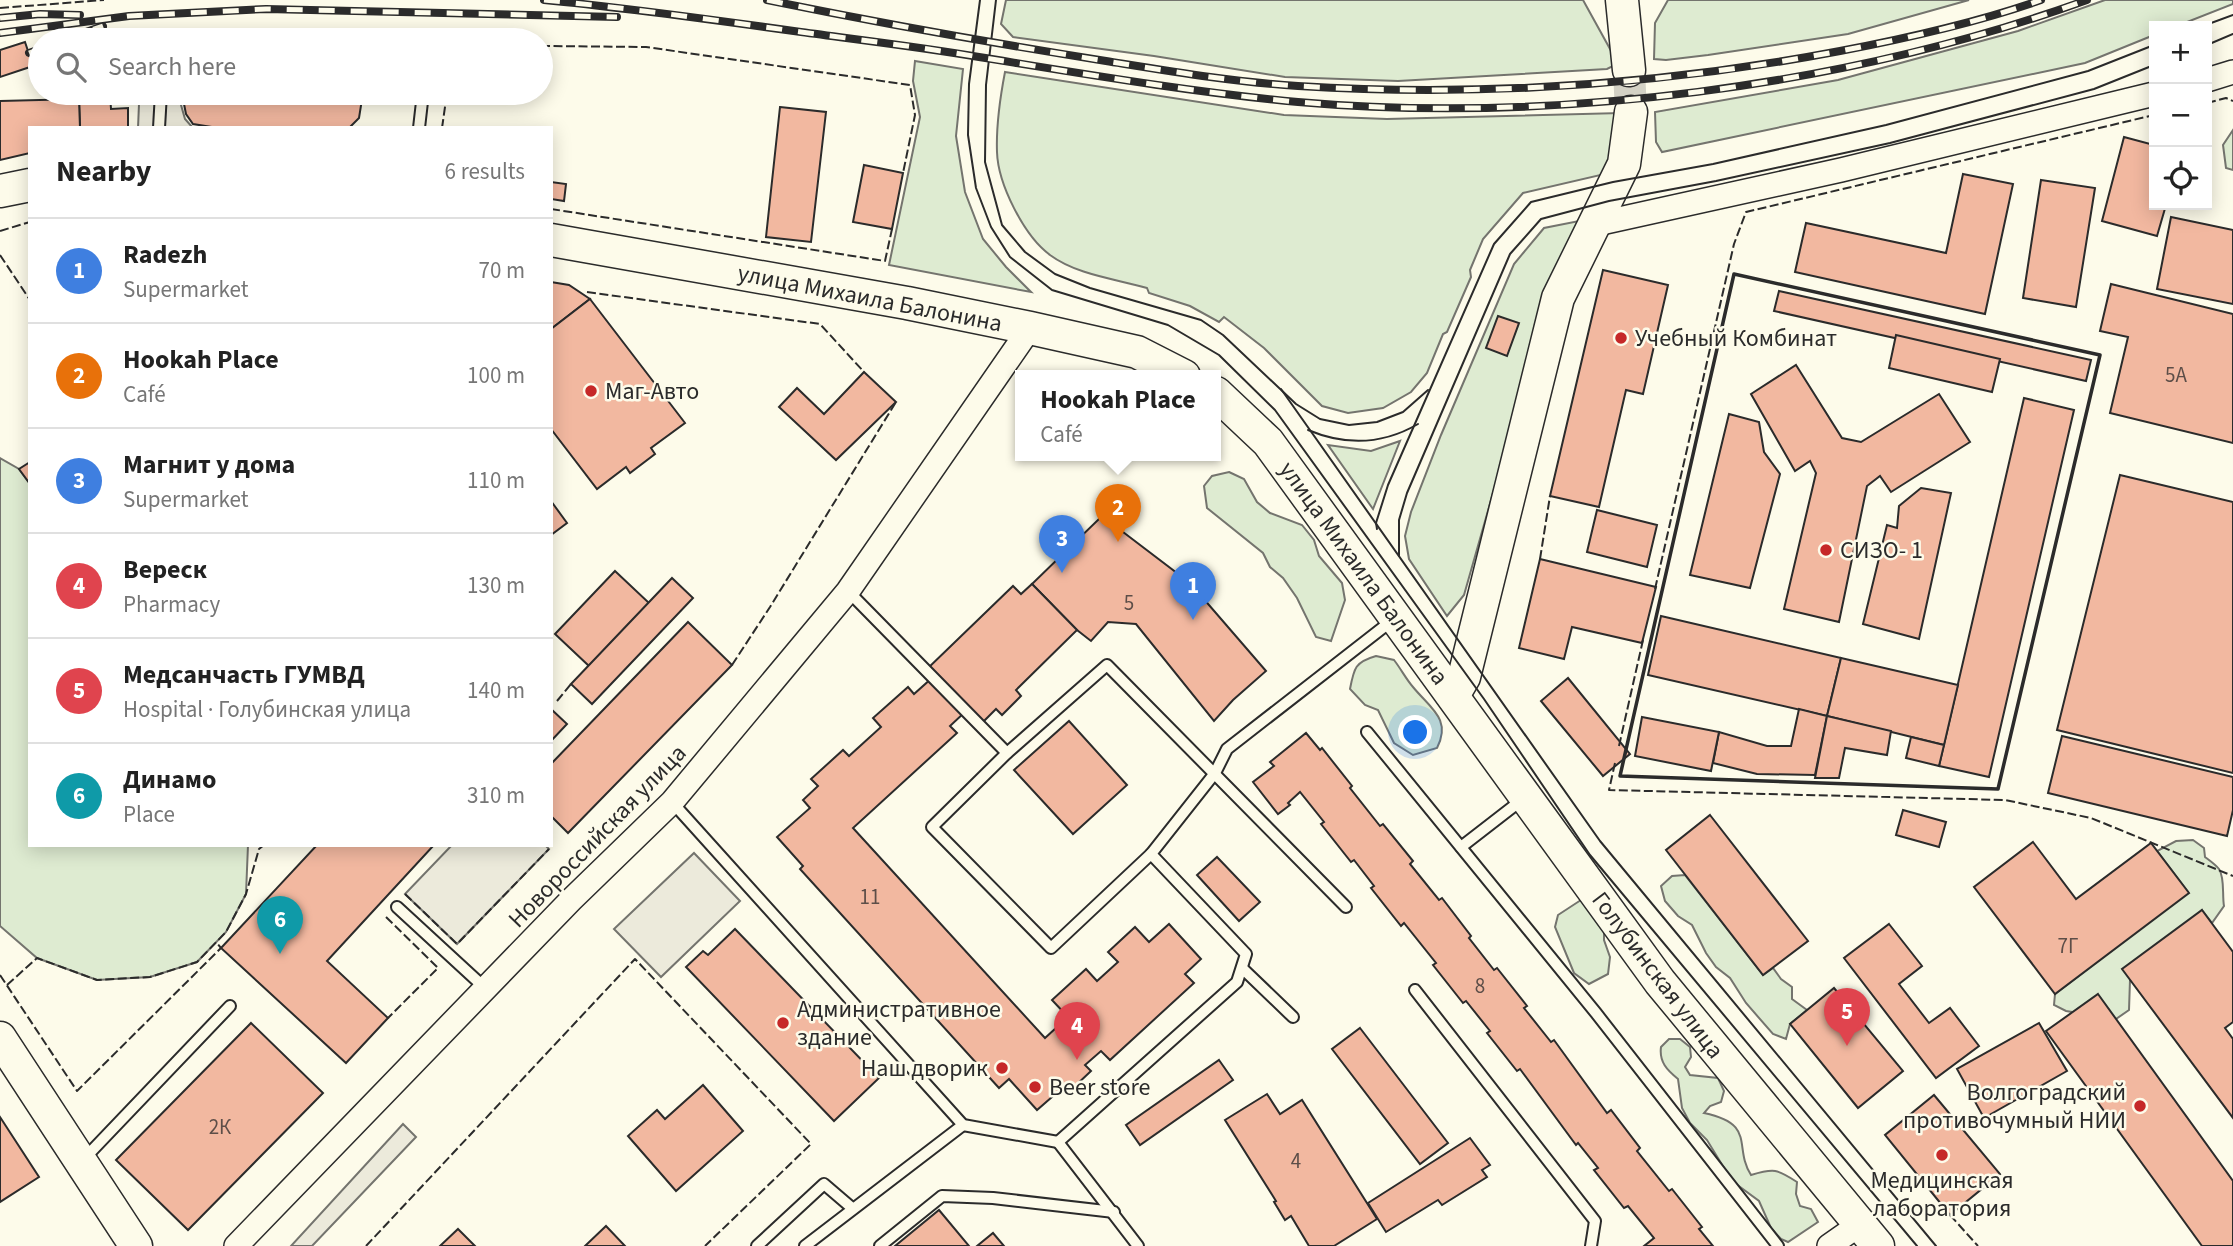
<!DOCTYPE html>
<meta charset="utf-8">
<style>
body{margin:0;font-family:"Source Sans 3",sans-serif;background:#f2f2f2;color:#222}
.controls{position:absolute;right:21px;top:21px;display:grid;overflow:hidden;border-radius:0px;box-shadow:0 4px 18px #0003}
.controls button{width:63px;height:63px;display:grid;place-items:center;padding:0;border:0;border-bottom:2px solid #e0e0e0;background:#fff;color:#222;font:35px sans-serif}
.you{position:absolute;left:1416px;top:733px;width:24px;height:24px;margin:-18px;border:5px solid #fff;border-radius:50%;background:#1a73e8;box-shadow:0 0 0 10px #1a73e833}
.badge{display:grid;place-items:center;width:46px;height:46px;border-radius:50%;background:#7c3aed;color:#fff;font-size:23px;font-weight:700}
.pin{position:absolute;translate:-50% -58px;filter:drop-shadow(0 2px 4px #0008)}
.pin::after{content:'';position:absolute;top:37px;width:24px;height:21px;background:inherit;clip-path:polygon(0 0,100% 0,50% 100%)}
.popup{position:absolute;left:1015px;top:370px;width:206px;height:91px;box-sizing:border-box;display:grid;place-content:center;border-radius:0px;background:#fff;filter:drop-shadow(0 2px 5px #0005);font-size:23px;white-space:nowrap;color:#767676}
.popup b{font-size:26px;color:#222}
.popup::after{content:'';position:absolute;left:50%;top:100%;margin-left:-14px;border:14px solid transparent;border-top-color:#fff}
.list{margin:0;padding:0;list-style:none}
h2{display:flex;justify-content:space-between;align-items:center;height:91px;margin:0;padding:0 28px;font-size:30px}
h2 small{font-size:23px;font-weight:400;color:#767676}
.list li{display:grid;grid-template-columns:46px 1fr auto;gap:21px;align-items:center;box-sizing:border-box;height:105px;padding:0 28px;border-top:2px solid #e0e0e0}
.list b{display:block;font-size:26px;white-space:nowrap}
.list p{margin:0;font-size:23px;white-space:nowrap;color:#767676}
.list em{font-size:23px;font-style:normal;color:#767676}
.icon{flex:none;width:38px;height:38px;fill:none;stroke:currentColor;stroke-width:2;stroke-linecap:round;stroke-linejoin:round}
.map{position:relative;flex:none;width:2233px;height:1246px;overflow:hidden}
.search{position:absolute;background:#fff;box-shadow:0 4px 18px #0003;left:28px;top:28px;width:525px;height:77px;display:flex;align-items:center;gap:18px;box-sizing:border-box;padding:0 24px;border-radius:38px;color:#767676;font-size:26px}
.panel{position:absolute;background:#fff;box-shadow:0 4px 18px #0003;left:28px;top:126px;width:525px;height:721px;border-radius:0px}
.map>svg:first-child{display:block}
.green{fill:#deebd1;stroke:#74746e;stroke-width:2}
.parking{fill:#eceadb;stroke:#74746e;stroke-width:2}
.building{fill:#f2b8a0;stroke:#2b2b2b;stroke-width:2}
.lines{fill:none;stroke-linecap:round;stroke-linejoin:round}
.secondary-tunnel{stroke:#d3d1c4;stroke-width:32;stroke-dasharray:32 16;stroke-linecap:butt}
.lane-casing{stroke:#2b2b2b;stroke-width:14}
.street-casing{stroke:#2b2b2b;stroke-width:26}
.secondary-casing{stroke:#2b2b2b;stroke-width:35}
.lane{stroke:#fdfbea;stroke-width:10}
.street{stroke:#fdfbea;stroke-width:23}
.secondary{stroke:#fdfbea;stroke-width:32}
.tram{stroke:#2b2b2b;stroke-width:2}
.rail-casing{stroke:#2b2b2b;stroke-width:8}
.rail{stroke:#fdfbea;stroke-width:5;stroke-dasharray:16;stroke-linecap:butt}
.fence{stroke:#2b2b2b;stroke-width:2;stroke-dasharray:9 3.5;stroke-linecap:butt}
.wall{stroke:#2b2b2b;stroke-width:3.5}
.poi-dot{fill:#c62828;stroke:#fdfbea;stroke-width:2.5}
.labels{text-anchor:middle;stroke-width:5;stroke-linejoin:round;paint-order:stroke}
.number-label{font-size:21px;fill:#5d4e48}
.street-label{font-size:24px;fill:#2b2b2b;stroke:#fdfbea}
.poi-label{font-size:24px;fill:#2b2b2b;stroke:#fdfbea;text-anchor:start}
</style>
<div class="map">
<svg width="2233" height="1246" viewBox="0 0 2233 1246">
<rect width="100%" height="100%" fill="#fdfbea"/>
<g class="green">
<polygon points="1006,0 1583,0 1615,58 1613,66 1607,69 1398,81 1285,77 1154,56 1013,37 1001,24"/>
<polygon points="1668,0 1969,0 1848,34 1708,55 1666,60 1654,59 1655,23"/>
<polygon points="2105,0 2233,0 2233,4 2177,26 2154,26 2154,35 2085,63 1662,152 1656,142 1655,112 1838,80 2018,31"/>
<polygon points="915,61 963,69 956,136 965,192 983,239 1006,267 1031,292 889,265 920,117 913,81"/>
<path d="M1005,72L1284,115L1387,119L1621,113L1618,140L1605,174L1523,193L1483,239L1470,270L1471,277L1447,332L1443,334L1427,373L1411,392L1383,408L1348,413L1322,406L1264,348L1224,317L1219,322L1190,306L1149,293L1147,288C1116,279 1077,275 1050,255C1024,236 998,184 997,152C996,124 1000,98 1005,72Z"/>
<polygon points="2233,130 2233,170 2226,168 2223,145"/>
<polygon points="1584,220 1548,300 1464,595 1447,616 1409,559 1405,536 1411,512 1441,435 1514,264 1544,228"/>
<polygon points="1400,441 1373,509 1328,445 1371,451"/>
<polygon points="0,458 19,469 30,484 30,845 248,845 246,894 226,932 197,962 150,977 97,980 37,958 0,926"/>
<polygon points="1229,472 1244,479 1257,502 1270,513 1302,525 1314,540 1319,556 1342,583 1345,600 1331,641 1316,637 1297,598 1283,578 1270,567 1263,553 1207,508 1204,486 1212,476"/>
<path d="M1376,656L1394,660C1401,669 1406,679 1413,687C1430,708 1452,719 1437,748L1413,755L1394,743L1378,710L1365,705L1350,689C1354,668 1355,662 1376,656Z"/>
<path d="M2193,840L2204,848L2205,857C2209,860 2216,865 2219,869C2225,878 2222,895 2224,906L2212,923L2202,910L2130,980L2129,1010L2116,1019L2066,1011L2054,1005L2055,994L2188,892L2157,851L2176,841Z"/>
<polygon points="1685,875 1763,975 1773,968 1781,979 1792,987 1792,999 1807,1010 1790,1024 1786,1039 1773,1034 1746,1003 1730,978 1716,967 1706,953 1692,925 1678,916 1665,901 1661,886 1672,876"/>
<polygon points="1584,898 1604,926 1604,940 1610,957 1608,974 1589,984 1574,973 1555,927 1558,915"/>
<path d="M1669,1039H1680L1690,1047L1691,1057L1685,1067L1690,1075L1718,1078L1724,1091L1721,1102L1710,1106L1704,1113C1757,1124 1733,1147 1751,1175C1774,1168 1777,1169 1797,1182L1796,1194L1800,1206L1811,1209L1818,1222L1788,1242L1781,1239L1771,1228L1759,1201L1732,1181L1707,1140L1690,1123L1682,1108L1678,1079C1667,1070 1659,1062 1661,1047Z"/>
</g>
<g class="parking">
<polygon points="123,93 184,93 181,105 185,119 193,128 138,128 139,104 123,98"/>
<polygon points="452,845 545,845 549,849 457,944 405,894"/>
<polygon points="694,853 740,901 661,977 614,929"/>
<polygon points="403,1124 416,1137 312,1246 291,1246"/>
</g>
<g class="building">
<polygon points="25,42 33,66 0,77 0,50"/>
<polygon points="52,93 110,93 111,109 128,108 128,128 80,128 79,99 52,100"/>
<polygon points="187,93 363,93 359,118 350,127 340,128 218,128 193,124 186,114 184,104"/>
<polygon points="79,99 80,128 30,128 30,153 0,160 0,101"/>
<polygon points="780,107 826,112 811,242 766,237"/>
<polygon points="2124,137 2154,145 2154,205 2166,205 2157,236 2102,221"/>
<polygon points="864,165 903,173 892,229 853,222"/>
<polygon points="1963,174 2013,184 1985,314 1795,272 1806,223 1946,253"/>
<polygon points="2041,180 2095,188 2076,307 2023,298"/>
<polygon points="551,182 566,184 564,201 551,199"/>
<polygon points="2171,217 2233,230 2233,304 2157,289"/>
<polygon points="1603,270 1668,285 1643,394 1626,390 1599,507 1550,496"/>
<polygon points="551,282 569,285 590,299 551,329"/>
<polygon points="2111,284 2233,314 2233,443 2110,413 2128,337 2100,331"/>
<polygon points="1779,291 2091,360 2086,381 1774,311"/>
<polygon points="590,299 685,423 651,448 655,454 630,473 626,467 597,489 551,429 551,329"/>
<polygon points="1498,316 1519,323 1507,356 1486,348"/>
<polygon points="1896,335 2000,359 1992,392 1889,368"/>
<polygon points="1796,365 1842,438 1861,442 1939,394 1970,442 1891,492 1880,476 1867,486 1839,622 1784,609 1816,473 1810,461 1795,471 1751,394"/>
<polygon points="864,372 896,402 836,460 779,407 797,388 824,414"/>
<polygon points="2024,398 2074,410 1989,777 1939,766"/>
<polygon points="1729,414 1759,422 1764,452 1780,474 1750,588 1690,575"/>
<polygon points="30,462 30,484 19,469"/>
<polygon points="2120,475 2233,502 2233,773 2057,730"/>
<polygon points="1921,488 1951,493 1919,639 1863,624 1887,525 1897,528 1899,506"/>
<polygon points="551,501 567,523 551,535"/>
<polygon points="1597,510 1657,525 1647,567 1587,552"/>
<polygon points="1102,516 1190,583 1266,671 1233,700 1214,721 1136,624 1108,622 1091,641 1077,630 1032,584"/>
<polygon points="1540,559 1656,587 1642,643 1572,627 1564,659 1519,648"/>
<polygon points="615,571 649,603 589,666 555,634"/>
<polygon points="672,578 693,598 592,704 571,684"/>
<polygon points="1032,584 1077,630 1016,690 1021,696 1002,715 996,709 980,725 926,670 1013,586 1021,594"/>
<polygon points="1661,616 1841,658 1827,716 1648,675"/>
<polygon points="688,622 732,665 568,833 551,816 551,764"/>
<polygon points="1841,658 1958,685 1944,745 1827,716"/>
<polygon points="932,678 965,712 950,726 957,733 853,828 1045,1038 1068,1017 1052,1000 1086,969 1097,981 1118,962 1108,952 1135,927 1149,942 1169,924 1201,959 1185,974 1194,983 1110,1060 1101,1051 1085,1065 1091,1071 1073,1088 1068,1083 1037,1110 1009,1079 999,1088 800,869 803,866 777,837 810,808 803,800 818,786 811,779 843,750 849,756 881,727 873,718 908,687 914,694"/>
<polygon points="1568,678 1630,754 1603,776 1541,701"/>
<polygon points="551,709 567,724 551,741"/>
<polygon points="1799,709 1827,716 1815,775 1757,774 1713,763 1719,732 1767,746 1791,746"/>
<polygon points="1827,716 1891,731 1887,755 1845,748 1839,778 1815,778"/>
<polygon points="1642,717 1719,732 1711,771 1635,756"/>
<polygon points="1069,721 1127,785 1073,834 1014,770"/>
<polygon points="1306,733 1320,750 1322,748 1352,786 1350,788 1380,826 1383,824 1413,861 1410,864 1439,900 1442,898 1471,936 1469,938 1494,970 1497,968 1527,1006 1524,1008 1551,1042 1554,1040 1607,1113 1611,1110 1640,1148 1637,1151 1669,1191 1672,1189 1702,1227 1699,1229 1713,1246 1644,1246 1654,1238 1628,1206 1624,1208 1594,1170 1598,1168 1578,1143 1576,1145 1520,1069 1517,1071 1487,1033 1490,1031 1466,1001 1463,1003 1433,965 1436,963 1404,923 1401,926 1371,888 1374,886 1354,860 1351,862 1321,824 1324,822 1300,792 1288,803 1290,805 1278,814 1253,782 1274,766 1270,762"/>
<polygon points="2062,736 2233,777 2233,810 2227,836 2048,793"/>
<polygon points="1911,737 1944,745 1939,766 1906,758"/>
<polygon points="1903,810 1946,822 1939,847 1896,835"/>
<polygon points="1710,815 1808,941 1763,975 1666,850"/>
<polygon points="2033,842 2076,899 2151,843 2189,893 2055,994 1974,887"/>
<polygon points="317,845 434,845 327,961 388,1018 346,1063 221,948"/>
<polygon points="1217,857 1260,902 1239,921 1197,875"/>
<polygon points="2202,910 2233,952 2233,1022 2225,1028 2233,1039 2233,1118 2122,969"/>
<polygon points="1889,924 1922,966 1899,984 1929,1023 1950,1008 1979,1046 1936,1078 1844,958"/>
<polygon points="735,929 879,1078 834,1121 686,967 703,951 708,955"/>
<polygon points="1834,988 1903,1071 1858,1108 1790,1024"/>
<polygon points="2098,994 2233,1181 2233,1246 2202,1246 2046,1031"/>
<polygon points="251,1023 323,1093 188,1230 116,1160"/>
<polygon points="2039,1023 2067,1071 1984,1118 1957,1069"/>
<polygon points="1360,1028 1448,1143 1420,1164 1332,1049"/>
<polygon points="1219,1060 1233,1080 1140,1145 1126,1125"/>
<polygon points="703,1085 743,1131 676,1191 628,1136 657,1110 665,1119"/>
<polygon points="1267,1094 1280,1114 1302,1100 1377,1219 1334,1246 1309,1246 1291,1216 1285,1220 1274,1202 1276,1201 1225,1120"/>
<polygon points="1934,1095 2000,1174 1950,1215 1885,1135"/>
<polygon points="0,1117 39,1177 0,1202"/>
<polygon points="1470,1138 1490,1165 1482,1170 1487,1177 1442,1205 1438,1200 1386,1232 1368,1203"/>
<polygon points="939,1210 969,1246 895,1246"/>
<polygon points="606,1226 625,1246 585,1246"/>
<polygon points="458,1229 475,1246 440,1246"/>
<polygon points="993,1233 1004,1246 977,1246"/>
</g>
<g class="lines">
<polyline class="secondary-tunnel" points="1629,70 1631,112"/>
<defs>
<g id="lane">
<polyline points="159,128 161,93"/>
<polyline points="419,128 423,93"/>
<polyline points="848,591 1007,753"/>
<polyline points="1367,732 1596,1013 1778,1246"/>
<polyline points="672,802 963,1125 1058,1142"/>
<polyline points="1461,847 1523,799"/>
<polyline points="1151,854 1051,948 932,827 1007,753 1107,665 1346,907"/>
<polyline points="397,907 485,988"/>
<polyline points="1242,968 1293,1017"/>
<polyline points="1415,990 1595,1221 1591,1246"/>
<polyline points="82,1161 230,1006"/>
<polyline points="757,1246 824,1184 852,1208"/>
<polyline points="805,1246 963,1125"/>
<polyline points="880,1246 942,1196 993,1198 1114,1212"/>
<polyline points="1138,1246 1058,1142 1237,982 1246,954 1151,854 1215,773 1227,749 1394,619"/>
</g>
<g id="street">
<polyline points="2207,80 2233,72"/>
<polyline points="1592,225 1841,170 2154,94"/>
<polyline points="236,1246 571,900 672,802 848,591 1030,328"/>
<polyline points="1829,1246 1859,1225"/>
</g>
<g id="secondary">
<polyline points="1622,0 1629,70"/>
<polyline points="0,191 30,185"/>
<polyline points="551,240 907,303 1030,328 1137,352 1184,376"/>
<polyline points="1216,393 1268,442 1660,982 1878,1246"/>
<polyline points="1452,693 1457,689 1464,677 1558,298 1624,164 1631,112"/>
<polyline points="0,1038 136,1246"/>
</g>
</defs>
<use href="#lane" class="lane-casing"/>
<use href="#street" class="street-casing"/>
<use href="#secondary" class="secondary-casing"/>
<use href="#lane" class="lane"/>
<use href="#street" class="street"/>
<use href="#secondary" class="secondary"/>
<g class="tram">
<polyline points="980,0 969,84 968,135 976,188 991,227 1010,257 1052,290 1168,325 1219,355 1275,410 1484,699 1590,855 1917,1246"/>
<polyline points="996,0 986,85 985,162 1002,225 1025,252 1055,274 1090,288 1201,320 1223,335 1296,404 1320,419 1349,425 1377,422 1403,412 1428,390"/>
<polyline points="2203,26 2233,15"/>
<polyline points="2207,45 2233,34"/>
<polyline points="1281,389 1600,841 1936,1246"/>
<path d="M1308,430C1346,446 1382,445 1418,424"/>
<polyline points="1377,529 1376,523 1388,485 1494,244 1531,202 1613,182 1713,164 1886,125 2088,71 2154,45"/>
<polyline points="1399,556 1399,520 1407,493 1510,254 1541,219 1609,201 1716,181 1890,143 2094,89 2154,65"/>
</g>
<defs>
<g id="rail">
<path d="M544,0C629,8 715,20 801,32C860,40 920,47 979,57C1085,74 1191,92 1298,102C1552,124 1847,87 2087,0"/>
<path d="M767,0C880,23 992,43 1106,61C1169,71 1234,82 1298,86C1480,97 1661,85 1840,51C1908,38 1976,23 2041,0"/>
<polyline points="0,18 40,14 80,15"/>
<polyline points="0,33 129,16 266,9 617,17"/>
<polyline points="63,40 103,26"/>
<polyline points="29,53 40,49"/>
</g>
</defs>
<use href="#rail" class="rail-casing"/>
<use href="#rail" class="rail"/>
<g class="fence">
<polyline points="0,8 104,0"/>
<polyline points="108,40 108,37 280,37 361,40"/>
<polyline points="541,46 646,47 910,85 915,115 903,173"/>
<polyline points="2207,103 2226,98 2233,101"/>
<polyline points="442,128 447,93"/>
<polyline points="551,209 885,261 892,229"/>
<polyline points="0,231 30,222"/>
<polyline points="0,255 30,300"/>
<polyline points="587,292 820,324 864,372"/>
<polyline points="1540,559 1550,496"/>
<polyline points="1655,589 1734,244 1746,212 2154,115"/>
<polyline points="732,665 770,607 896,402"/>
<polyline points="557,701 571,684"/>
<polyline points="1619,746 1643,640"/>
<polyline points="1615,763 1609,790 2005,800 2091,818 2233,876"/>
<polyline points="405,894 457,944 549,849"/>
<polyline points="386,917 438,968 388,1018"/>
<polyline points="0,975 77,1091 221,948 216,942"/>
<polyline points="7,985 37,958 97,980 150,977 197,962 226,932 246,894 259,849 264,845"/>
<polyline points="1950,1215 1978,1246"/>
<polyline points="366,1246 635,959 811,1144 705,1246"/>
</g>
<polygon class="wall" points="1734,274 2100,355 1998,789 1620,776"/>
</g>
<g class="poi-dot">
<circle cx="1621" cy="338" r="7"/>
<circle cx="591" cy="391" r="7"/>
<circle cx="1826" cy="550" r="7"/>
<circle cx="783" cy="1023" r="7"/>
<circle cx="1002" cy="1068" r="7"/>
<circle cx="1035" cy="1087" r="7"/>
<circle cx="2140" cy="1106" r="7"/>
<circle cx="1942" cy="1155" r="7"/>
</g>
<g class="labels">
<g class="number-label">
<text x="2176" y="382">5А</text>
<text x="1129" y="610">5</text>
<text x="870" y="904">11</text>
<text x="2068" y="953">7Г</text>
<text x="1480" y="993">8</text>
<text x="220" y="1134">2К</text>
<text x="1296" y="1168">4</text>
</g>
<g class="street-label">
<text transform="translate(870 298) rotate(11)" y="8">улица Михаила Балонина</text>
<text transform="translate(1364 573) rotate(54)" y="8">улица Михаила Балонина</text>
<text transform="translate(597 836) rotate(-46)" y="8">Новороссийская улица</text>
<text transform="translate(1658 975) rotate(53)" y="8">Голубинская улица</text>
</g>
<g class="poi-label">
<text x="1635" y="346">Учебный Комбинат</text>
<text x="605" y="399">Маг-Авто</text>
<text x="1840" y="558">СИЗО- 1</text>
<text x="797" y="1017">Административное<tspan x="797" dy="28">здание</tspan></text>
<text x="988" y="1076" text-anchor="end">Наш дворик</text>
<text x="1049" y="1095">Beer store</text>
<text x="2126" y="1100" text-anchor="end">Волгоградский<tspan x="2126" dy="28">противочумный НИИ</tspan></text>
<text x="1942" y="1188" text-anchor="middle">Медицинская<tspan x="1942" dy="28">лаборатория</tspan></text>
</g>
</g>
</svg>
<div class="controls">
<button>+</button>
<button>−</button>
<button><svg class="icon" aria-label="locate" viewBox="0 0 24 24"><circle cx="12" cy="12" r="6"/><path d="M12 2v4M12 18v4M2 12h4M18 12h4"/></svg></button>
</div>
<div class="you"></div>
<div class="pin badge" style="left:1193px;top:620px;background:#3f7fe0">1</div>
<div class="pin badge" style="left:1118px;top:542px;background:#e8710a">2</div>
<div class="popup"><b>Hookah Place</b>Café</div>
<div class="pin badge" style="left:1062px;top:573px;background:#3f7fe0">3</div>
<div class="pin badge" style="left:1077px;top:1060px;background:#e0444e">4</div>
<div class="pin badge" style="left:1847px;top:1046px;background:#e0444e">5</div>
<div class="pin badge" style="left:280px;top:954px;background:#0f9aa8">6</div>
<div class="search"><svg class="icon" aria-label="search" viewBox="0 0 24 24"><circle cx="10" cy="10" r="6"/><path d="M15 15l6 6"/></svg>Search here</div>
<section class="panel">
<h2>Nearby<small>6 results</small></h2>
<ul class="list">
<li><span class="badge" style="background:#3f7fe0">1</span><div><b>Radezh</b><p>Supermarket</p></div><em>70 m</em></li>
<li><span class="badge" style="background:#e8710a">2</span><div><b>Hookah Place</b><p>Café</p></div><em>100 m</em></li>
<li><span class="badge" style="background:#3f7fe0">3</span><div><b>Магнит у дома</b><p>Supermarket</p></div><em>110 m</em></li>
<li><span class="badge" style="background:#e0444e">4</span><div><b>Вереск</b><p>Pharmacy</p></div><em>130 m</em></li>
<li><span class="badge" style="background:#e0444e">5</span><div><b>Медсанчасть ГУМВД</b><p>Hospital · Голубинская улица</p></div><em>140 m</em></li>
<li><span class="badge" style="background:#0f9aa8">6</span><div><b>Динамо</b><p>Place</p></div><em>310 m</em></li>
</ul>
</section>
</div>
